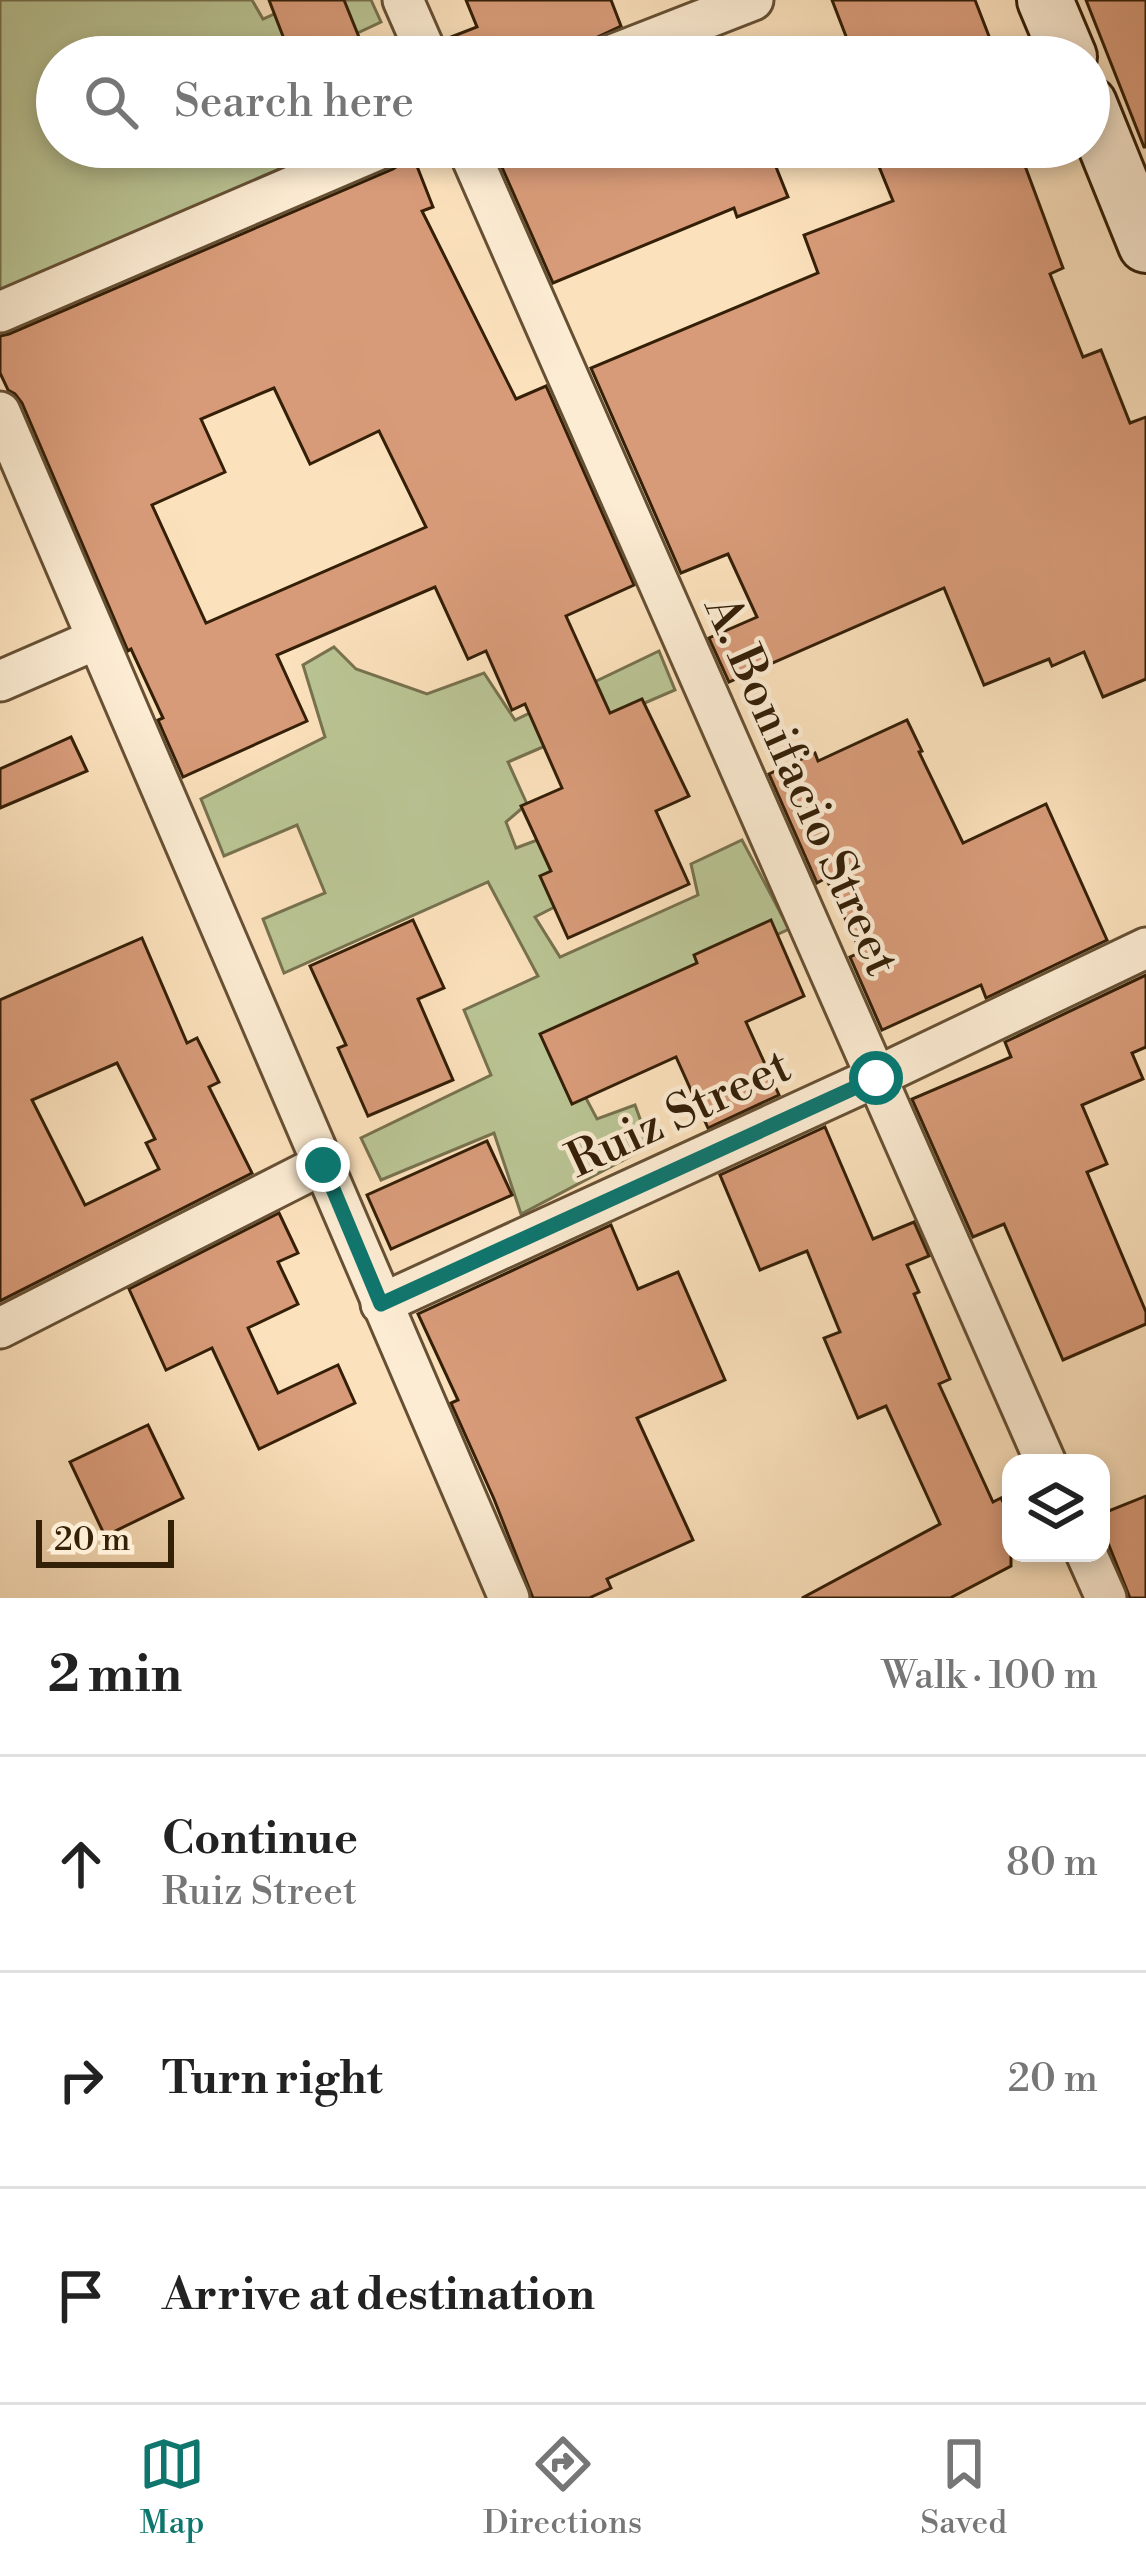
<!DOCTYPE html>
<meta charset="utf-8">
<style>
body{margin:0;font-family:"Libre Bodoni",serif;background:#f6f6f6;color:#222}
.controls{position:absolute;right:36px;bottom:36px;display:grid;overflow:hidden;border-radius:24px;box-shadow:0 6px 18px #0003}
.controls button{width:108px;height:108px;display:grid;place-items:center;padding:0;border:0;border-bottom:3px solid #e0e0e0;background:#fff;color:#222;font:60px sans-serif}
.scale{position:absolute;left:36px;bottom:30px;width:138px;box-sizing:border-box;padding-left:12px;border:6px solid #341f07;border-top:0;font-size:33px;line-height:42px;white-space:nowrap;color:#341f07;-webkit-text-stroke:9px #fcecd3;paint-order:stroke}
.stop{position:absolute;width:36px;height:36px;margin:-27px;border:9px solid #0f766e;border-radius:50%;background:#fff}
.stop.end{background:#0f766e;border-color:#fff;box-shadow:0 3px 12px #0008}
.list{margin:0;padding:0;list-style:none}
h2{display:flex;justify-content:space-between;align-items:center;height:156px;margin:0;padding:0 48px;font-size:51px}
h2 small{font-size:39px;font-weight:400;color:#767676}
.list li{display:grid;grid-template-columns:78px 1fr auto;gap:36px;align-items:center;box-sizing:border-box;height:216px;padding:0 48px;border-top:3px solid #e0e0e0}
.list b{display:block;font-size:45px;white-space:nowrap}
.list p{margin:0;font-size:39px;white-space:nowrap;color:#767676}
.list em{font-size:39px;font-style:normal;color:#767676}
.icon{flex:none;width:66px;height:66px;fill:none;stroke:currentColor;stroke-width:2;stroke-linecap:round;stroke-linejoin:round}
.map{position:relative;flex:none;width:1146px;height:1598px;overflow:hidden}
.search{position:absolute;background:#fff;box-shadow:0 6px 18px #0003;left:36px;right:36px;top:36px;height:132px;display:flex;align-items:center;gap:30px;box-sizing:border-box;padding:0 42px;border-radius:66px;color:#767676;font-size:45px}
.sheet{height:804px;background:#fff}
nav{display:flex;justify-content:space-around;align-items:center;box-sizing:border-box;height:168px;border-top:3px solid #e0e0e0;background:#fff;font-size:33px;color:#767676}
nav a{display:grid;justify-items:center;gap:6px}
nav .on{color:#0f766e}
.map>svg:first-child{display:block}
.green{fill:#bac494;stroke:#77724e;stroke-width:3}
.building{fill:#d89b79;stroke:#341f07;stroke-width:3;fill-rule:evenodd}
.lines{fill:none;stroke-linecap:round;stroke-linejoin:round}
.minor-casing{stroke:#665034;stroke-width:45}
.secondary-casing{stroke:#341f07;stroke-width:60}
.minor{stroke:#fcecd3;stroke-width:39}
.secondary{stroke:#fcecd3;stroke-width:54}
.route{stroke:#0f766e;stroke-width:15}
.labels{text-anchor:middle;stroke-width:9;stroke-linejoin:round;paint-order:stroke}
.street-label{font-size:48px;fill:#341f07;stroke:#fcecd3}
</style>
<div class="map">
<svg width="1146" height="1598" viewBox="0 0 1146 1598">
<rect width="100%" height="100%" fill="#fbe1bc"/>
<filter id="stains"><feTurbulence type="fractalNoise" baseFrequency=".00167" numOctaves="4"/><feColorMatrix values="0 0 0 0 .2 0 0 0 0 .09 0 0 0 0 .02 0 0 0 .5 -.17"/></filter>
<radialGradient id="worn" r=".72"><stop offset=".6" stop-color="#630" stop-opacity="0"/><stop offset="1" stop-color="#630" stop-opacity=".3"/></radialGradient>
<g class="green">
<polygon points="0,0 252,0 263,19 305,0 371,0 381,22 306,57 57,57 57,147 345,147 0,296"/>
<polygon points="334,647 356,669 427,694 484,673 515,720 659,651 675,690 508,762 527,804 506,822 516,848 548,836 574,897 535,917 560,957 698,895 691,864 742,840 789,929 554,1038 597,1119 635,1105 650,1146 521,1214 494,1133 381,1180 361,1138 491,1075 464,1010 538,976 488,882 284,973 263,919 325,893 297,825 224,856 201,799 325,737 303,665"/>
</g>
<g class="building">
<polygon points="269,0 344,0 367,57 291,57"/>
<polygon points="466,0 611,0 621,26 589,41 584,57 452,57 446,39 477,27"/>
<polygon points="832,0 975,0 997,57 854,57"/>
<polygon points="1086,0 1146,0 1146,147 1144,147"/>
<polygon points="493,147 768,147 788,197 737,217 734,208 553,283"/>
<polygon points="871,147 1018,147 1063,268 1050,274 1083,357 1101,350 1130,423 1146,417 1146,679 1103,697 1084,652 1052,666 1049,659 984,685 944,588 729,682 709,638 757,617 728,554 681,573 591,368 818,273 804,235 893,201"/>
<path d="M413,156L433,207L422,211L516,399L546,386L634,585L566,616L610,713L642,699L689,796L656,811L689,884L568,938L540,876L551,871L521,806L562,788L525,704L512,710L486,651L468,659L435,587L277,655L307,721L183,777L158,720L163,718L131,649L128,651L22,403L15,394L8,390L0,373V336L9,334L393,169ZM274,388L310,464L379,431L426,527L206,623L152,505L225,472L201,419Z"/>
<polygon points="907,720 922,751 919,752 963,843 1046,804 1107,940 986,998 981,985 882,1030 850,957 861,952 826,878 817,883 769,774 815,753 818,761"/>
<polygon points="71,737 87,771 0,808 0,769"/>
<polygon points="413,920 444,988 418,999 453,1080 368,1116 338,1048 346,1045 310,966"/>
<polygon points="771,920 804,996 746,1022 779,1095 708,1128 676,1057 572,1104 540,1034 697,963 694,955"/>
<path d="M142,938L187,1043L197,1038L219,1082L209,1087L252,1173L0,1301V1000ZM117,1063L155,1139L146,1143L159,1169L85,1205L32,1100Z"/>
<polygon points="1146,975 1146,1047 1132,1053 1143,1079 1082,1105 1107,1164 1087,1172 1146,1312 1146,1324 1063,1360 1004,1224 973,1237 912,1099 1011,1057 1005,1042"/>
<polygon points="825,1127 873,1239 914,1222 929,1256 907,1265 919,1292 914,1294 950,1379 939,1384 993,1502 1001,1498 1011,1517 1011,1566 950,1598 802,1598 940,1524 886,1406 858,1418 824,1338 840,1332 807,1251 760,1270 720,1175"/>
<polygon points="487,1141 512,1195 391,1249 367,1195"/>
<polygon points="279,1213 298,1253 278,1262 298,1304 248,1328 278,1393 338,1365 355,1403 259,1449 212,1348 166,1370 129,1289"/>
<polygon points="611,1225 638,1289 678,1272 725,1380 637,1418 693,1540 607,1579 611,1588 589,1598 533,1598 494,1499 451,1403 458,1400 418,1314"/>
<polygon points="148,1425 183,1498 105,1536 70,1462"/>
<polygon points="1146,1496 1146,1598 1130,1598 1108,1543 1101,1534 1101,1514"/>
</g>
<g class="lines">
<defs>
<g id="minor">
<polyline points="403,0 428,57"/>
<polyline points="607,57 753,0"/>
<polyline points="467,147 1046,1463"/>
<polyline points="0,312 384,147"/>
<polyline points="0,412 509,1598"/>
<polyline points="0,681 97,639"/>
<polyline points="381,1304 876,1077 1146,948"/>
<polyline points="0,1328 323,1164"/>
<polyline points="1086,1553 1106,1598"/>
</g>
<g id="secondary">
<polyline points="1045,0 1069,57"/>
<polyline points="1089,104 1146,245"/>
</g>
</defs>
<use href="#minor" class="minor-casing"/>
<use href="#secondary" class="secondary-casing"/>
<use href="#minor" class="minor"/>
<use href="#secondary" class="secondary"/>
</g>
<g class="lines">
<polyline class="route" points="323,1165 381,1304 876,1078"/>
</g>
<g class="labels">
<g class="street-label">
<text transform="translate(803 785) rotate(66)" y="17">A. Bonifacio Street</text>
<text transform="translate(678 1112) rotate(-25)" y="17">Ruiz Street</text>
</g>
</g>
<rect width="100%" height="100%" filter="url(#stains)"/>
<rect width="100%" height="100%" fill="url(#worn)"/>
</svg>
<div class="controls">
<button><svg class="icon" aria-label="layers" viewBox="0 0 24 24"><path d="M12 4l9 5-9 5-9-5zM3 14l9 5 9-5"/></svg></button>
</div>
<div class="scale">20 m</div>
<div class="stop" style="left:876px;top:1078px"></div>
<div class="stop end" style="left:323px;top:1165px"></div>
<div class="search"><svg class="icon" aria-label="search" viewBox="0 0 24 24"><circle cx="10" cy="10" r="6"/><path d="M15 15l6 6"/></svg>Search here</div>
</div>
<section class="sheet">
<h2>2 min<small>Walk · 100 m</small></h2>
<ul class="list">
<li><svg class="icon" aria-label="ahead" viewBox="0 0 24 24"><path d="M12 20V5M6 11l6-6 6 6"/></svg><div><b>Continue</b><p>Ruiz Street</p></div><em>80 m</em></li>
<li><svg class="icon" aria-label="right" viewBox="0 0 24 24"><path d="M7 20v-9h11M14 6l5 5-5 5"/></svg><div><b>Turn right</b></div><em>20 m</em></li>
<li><svg class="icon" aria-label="arrive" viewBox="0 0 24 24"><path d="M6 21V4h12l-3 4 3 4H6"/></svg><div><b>Arrive at destination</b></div></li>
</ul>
</section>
<nav>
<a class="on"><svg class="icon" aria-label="map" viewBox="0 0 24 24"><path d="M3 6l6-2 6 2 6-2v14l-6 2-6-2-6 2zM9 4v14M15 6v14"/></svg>Map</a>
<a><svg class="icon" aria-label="directions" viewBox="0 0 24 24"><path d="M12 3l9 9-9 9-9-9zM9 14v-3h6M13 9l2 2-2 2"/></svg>Directions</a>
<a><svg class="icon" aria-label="saved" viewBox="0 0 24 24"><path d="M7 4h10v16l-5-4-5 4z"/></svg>Saved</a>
</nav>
